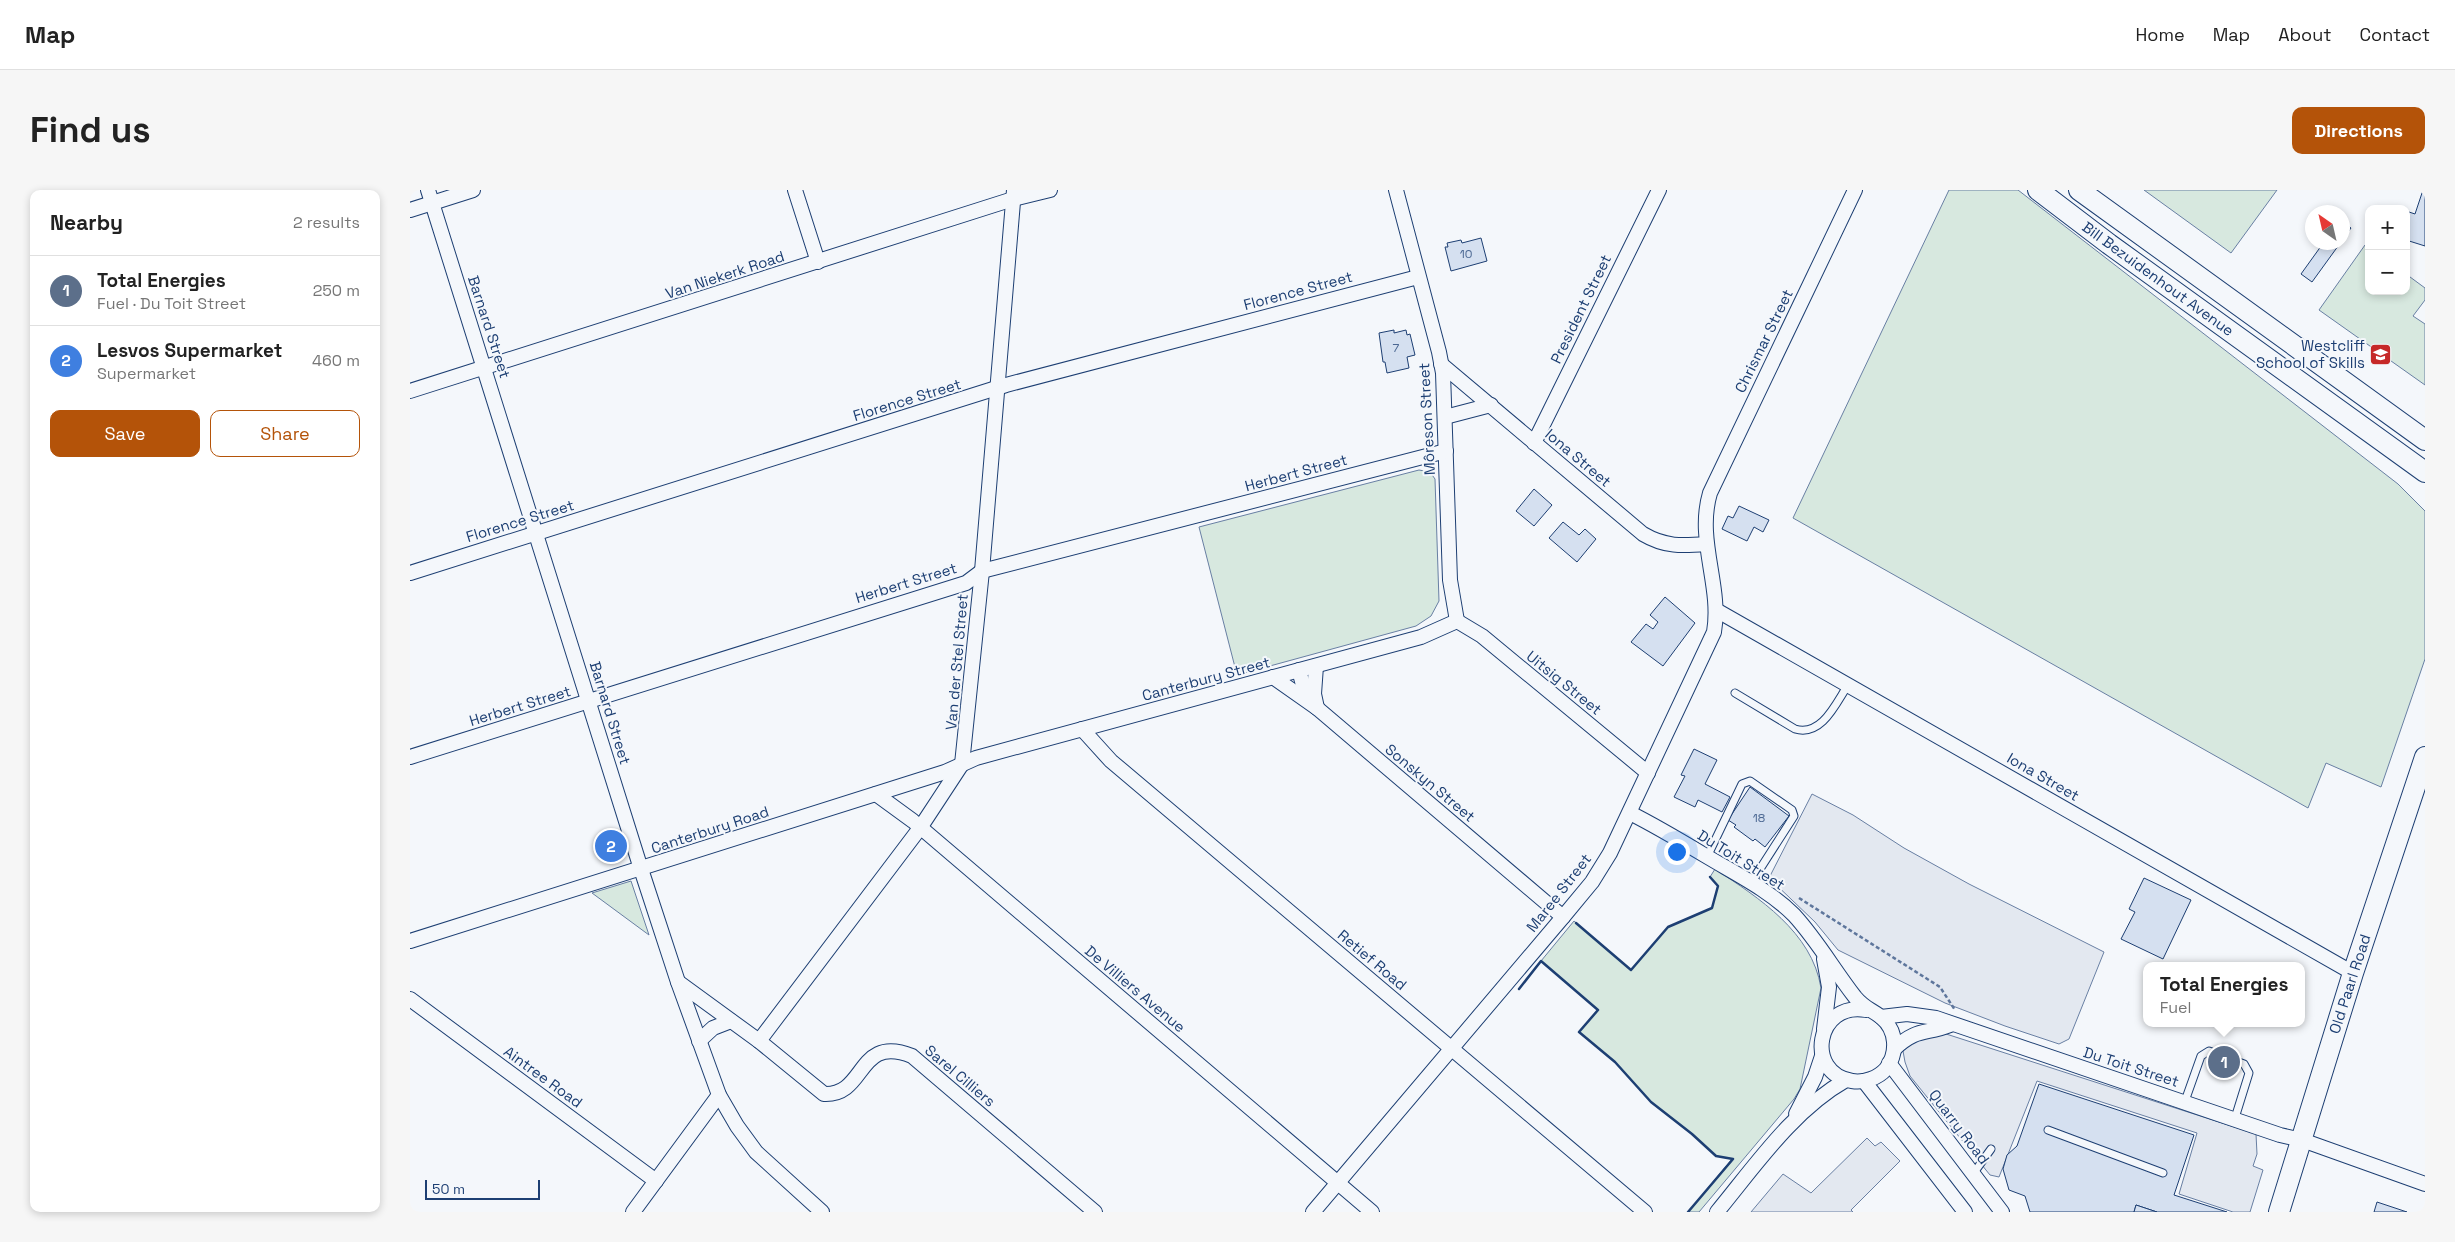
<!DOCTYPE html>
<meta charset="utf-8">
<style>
body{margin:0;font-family:"Space Grotesk",sans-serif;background:#f6f6f6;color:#222}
.controls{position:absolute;right:15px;top:15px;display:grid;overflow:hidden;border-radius:10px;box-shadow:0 2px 8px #0003}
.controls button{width:45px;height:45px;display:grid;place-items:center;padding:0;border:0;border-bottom:1px solid #e0e0e0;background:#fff;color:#222;font:25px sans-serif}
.compass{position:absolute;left:1895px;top:15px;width:45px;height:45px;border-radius:50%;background:#fff;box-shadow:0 2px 8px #0003;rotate:326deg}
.scale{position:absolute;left:15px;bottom:12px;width:115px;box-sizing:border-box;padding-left:5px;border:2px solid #1d3f73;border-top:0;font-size:14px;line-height:18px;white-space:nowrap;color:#1d3f73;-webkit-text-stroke:4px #f4f7fb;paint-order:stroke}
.you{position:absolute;left:1266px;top:661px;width:18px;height:18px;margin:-12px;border:4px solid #fff;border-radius:50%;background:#1a73e8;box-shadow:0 0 0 8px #1a73e833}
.badge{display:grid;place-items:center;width:32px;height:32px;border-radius:50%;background:#b45309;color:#fff;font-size:16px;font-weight:700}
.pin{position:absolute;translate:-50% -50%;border:2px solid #fff;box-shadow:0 1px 5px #0006}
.popup{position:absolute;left:1733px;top:772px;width:162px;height:65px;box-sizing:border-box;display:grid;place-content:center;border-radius:10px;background:#fff;filter:drop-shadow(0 1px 4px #0005);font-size:16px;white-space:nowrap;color:#767676}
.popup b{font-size:19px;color:#222}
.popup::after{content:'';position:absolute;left:50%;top:100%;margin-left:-10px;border:10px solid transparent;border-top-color:#fff}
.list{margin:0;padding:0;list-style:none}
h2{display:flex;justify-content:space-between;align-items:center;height:65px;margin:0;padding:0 20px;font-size:21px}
h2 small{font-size:16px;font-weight:400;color:#767676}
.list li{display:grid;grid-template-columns:32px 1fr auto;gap:15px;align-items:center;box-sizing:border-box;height:70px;padding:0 20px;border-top:1px solid #e0e0e0}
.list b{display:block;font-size:19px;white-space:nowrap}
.list p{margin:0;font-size:16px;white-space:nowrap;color:#767676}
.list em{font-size:16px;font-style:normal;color:#767676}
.actions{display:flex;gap:10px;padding:15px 20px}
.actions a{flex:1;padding:11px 0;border:1px solid #b45309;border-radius:10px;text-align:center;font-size:18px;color:#b45309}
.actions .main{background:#b45309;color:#fff}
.map{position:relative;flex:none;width:2015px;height:1022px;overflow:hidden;border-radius:10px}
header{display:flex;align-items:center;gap:30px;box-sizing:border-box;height:70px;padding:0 25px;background:#fff;border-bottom:1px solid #e0e0e0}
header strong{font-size:24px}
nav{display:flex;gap:28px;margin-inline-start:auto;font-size:18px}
.intro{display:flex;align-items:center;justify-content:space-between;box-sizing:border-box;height:120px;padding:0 30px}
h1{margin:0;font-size:35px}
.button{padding:12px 22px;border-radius:10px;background:#b45309;color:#fff;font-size:18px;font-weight:700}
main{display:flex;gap:30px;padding:0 30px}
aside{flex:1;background:#fff;border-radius:10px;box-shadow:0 2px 8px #0003}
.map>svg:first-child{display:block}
.green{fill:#d7e8df;stroke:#687fa3}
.parking{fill:#e3e8f0;stroke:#687fa3}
.building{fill:#d5e0f0;stroke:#1d3f73}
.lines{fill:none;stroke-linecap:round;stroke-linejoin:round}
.service-casing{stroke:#1d3f73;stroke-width:9}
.minor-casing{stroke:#1d3f73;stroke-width:16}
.secondary-casing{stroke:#1d3f73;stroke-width:22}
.path{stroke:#5e769c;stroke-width:2.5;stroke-dasharray:4 2.5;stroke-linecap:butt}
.service{stroke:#f4f7fb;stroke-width:7}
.minor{stroke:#f4f7fb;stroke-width:14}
.secondary{stroke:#f4f7fb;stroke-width:20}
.wall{stroke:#1d3f73;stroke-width:2.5}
.labels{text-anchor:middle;stroke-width:4;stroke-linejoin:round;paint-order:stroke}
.number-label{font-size:12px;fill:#4b6792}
.street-label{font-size:15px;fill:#1d3f73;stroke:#f4f7fb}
.poi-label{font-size:15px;fill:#1d3f73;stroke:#f4f7fb;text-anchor:end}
</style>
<header>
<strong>Map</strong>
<nav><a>Home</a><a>Map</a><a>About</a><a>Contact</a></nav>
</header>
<div class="intro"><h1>Find us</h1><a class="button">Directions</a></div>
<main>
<aside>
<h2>Nearby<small>2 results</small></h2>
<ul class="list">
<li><span class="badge" style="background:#5c6f8a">1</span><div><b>Total Energies</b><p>Fuel · Du Toit Street</p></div><em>250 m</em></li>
<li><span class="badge" style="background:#3f7fe0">2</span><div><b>Lesvos Supermarket</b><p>Supermarket</p></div><em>460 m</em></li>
</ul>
<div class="actions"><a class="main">Save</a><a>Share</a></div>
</aside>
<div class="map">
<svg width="2015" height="1022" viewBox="0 0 2015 1022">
<rect width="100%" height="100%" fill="#f4f7fb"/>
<g class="green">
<polygon points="1539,0 1608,0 1988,294 2015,321 2015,469 1971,597 1916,573 1898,618 1383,328"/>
<polygon points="1734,0 1867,0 1821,63"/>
<polygon points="1955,55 1959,58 1959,101 1996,101 1996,84 2015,98 2015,110 2003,126 2015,134 2015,195 1909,120"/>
<polygon points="1009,280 1020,282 1025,289 1029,411 1021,426 1006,436 827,485 789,337"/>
<path d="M1305,679C1349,708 1402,742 1411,798L1390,899L1384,909L1289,1022H1278L1322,969L1306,966L1282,944L1241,912L1205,872L1169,842L1188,820L1131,771L1164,731L1221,780L1258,737L1302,718L1308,696L1300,687Z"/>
<polygon points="221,691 239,745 182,703"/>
</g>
<g class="parking">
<polygon points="1402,604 1443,625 1494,658 1559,694 1694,762 1659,849 1649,854 1595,836 1535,813 1428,760 1405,732 1359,688"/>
<polygon points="1530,842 1846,944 1847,964 1843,976 1853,980 1840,1022 1823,1022 1769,1004 1787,943 1627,891 1589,987 1580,985 1500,886 1495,872 1493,861 1497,853"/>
<polygon points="1457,948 1465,956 1471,952 1490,971 1441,1020 1443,1022 1341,1022 1373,984 1401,1003"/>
</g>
<g class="building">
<polygon points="2013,0 2015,0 2015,56 1996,50 1996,21 2005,24"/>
<polygon points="1932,32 1941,38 1932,50"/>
<polygon points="1071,48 1077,71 1041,81 1035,57 1038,57 1037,53 1051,50 1052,53"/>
<polygon points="1914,52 1931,52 1902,92 1891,84"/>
<polygon points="984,140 984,143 996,140 997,145 1000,144 1005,165 997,167 999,178 977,183 975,172 973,172 969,143"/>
<polygon points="1124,299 1142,315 1124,336 1106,321"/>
<polygon points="1329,316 1359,330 1353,342 1344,337 1337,351 1312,339 1318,326 1323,328"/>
<polygon points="1153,332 1169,345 1175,339 1186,349 1167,372 1139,348"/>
<polygon points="1255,407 1285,433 1253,476 1221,452 1236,434 1243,439 1248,432 1240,425"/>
<polygon points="1284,559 1307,570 1295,594 1320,607 1312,622 1288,610 1285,617 1264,607 1275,586 1271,585"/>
<polygon points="1340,597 1379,626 1355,657 1345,649 1343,651 1324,637 1326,635 1318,630"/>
<polygon points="1734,688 1781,710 1753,769 1711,749 1725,722 1719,719"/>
<polygon points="1629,894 1784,945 1764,1005 1817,1022 1747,1022 1726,1015 1724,1022 1620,1022 1615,1006 1599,1000 1593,979 1597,965 1607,956"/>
<polygon points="1967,1012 1997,1022 1964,1022"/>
<polygon points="1726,1015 1747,1022 1724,1022"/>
</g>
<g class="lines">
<defs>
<g id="service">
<path d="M1325,503L1385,539C1412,547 1426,513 1438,495"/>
<polyline points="1297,667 1332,594 1340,591 1382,620 1384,626 1341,693"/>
<polyline points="1775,911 1791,866 1799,861 1834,874 1839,883 1825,928"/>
<polyline points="1638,940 1753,983"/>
<polyline points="1563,984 1581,959"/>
</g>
<g id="minor">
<polyline points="18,0 231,679 268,792 309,905 327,936 346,962 412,1022"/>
<polyline points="385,0 408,72"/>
<polyline points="986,0 1029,162 1033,183 1040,390 1047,431"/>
<polyline points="0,20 63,0"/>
<path d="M1031,174L1233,344C1255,357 1272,356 1296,354"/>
<polyline points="0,201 603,9 640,0"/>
<polyline points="1035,227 1081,215"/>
<polyline points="1124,253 1249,0"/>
<polyline points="0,383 596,195 1008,87"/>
<polyline points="1306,420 1943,783"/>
<polyline points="1047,431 1072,446 1238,583"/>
<polyline points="906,476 904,504 907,518"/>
<polyline points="889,480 894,499 903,514"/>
<polyline points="863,487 907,518 1153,727"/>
<polyline points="672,539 701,571 1235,1022"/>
<polyline points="0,567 556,393 572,381 1036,261"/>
<polyline points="466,604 503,631 962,1022"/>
<path d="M1220,623C1246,636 1271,651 1296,666C1326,684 1359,700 1384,725C1407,750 1424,780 1445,807C1455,819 1461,819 1471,827C1487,840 1488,863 1476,879C1468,888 1454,893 1442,891C1394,883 1406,811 1456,820"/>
<polyline points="0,751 535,582 566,568 1011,447 1047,431"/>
<polyline points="1414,769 1419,797 1414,839"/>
<path d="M268,792L349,851L414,904C457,906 446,844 502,866L685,1022"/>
<polyline points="0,809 246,991"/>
<polyline points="1471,827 1497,824 1526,828 1870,945 1892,950 2015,994"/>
<polyline points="289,851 303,838 321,831"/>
<polyline points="349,851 510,638 552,574 572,381 604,0"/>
<path d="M1484,859C1508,837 1515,845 1540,835"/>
<polyline points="1479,873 1592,1022"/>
<polyline points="1454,891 1555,1022"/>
<polyline points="1386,924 1405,887 1412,866"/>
<polyline points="223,1022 309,905"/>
<path d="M903,1022L1153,727L1182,692L1200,663L1304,442C1312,396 1286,350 1300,303L1445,0"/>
<path d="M1307,1022C1345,976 1383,920 1436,890"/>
</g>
<g id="secondary">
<polyline points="1628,0 1699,54 2015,282"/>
<polyline points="1669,0 2015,250"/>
<polyline points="1869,1022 1943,783 2015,567"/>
</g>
</defs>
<use href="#service" class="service-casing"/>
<use href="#minor" class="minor-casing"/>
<use href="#secondary" class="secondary-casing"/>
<polyline class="path" points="1389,708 1530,797 1545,820"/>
<use href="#service" class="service"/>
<use href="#minor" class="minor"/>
<use href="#secondary" class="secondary"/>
<g class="wall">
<polyline points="1166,733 1221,780 1258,737 1302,718 1308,696 1300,687"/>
<polyline points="1109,799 1131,771 1188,820 1169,842 1205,872 1241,912 1282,944 1306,966 1323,969 1278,1022"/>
</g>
</g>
<defs>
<symbol id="school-square" viewBox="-11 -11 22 22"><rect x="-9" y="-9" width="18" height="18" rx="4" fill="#c62828" stroke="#f4f7fb"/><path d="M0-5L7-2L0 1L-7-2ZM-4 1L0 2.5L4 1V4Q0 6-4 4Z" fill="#fff"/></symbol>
</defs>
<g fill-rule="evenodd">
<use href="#school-square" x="1958" y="152" width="25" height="25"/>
</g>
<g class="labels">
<g class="number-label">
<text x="1056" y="68">10</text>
<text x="986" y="162">7</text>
<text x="1349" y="632">18</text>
</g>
<g class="street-label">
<text transform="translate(315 85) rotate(-18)" y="5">Van Niekerk Road</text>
<text transform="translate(1748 89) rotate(36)" y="5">Bill Bezuidenhout Avenue</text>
<text transform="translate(888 101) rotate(-15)" y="5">Florence Street</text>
<text transform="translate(1171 119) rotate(-64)" y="5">President Street</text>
<text transform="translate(79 137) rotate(72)" y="5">Barnard Street</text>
<text transform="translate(1354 151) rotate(-64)" y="5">Chrismar Street</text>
<text transform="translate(497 210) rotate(-17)" y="5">Florence Street</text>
<text transform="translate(1017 229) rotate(-93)" y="5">Môreson Street</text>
<text transform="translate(1168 268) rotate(40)" y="5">Iona Street</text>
<text transform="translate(886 283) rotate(-15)" y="5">Herbert Street</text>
<text transform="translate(110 331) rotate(-17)" y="5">Florence Street</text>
<text transform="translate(496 393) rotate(-17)" y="5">Herbert Street</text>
<text transform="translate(547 472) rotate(-85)" y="5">Van der Stel Street</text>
<text transform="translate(796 489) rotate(-15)" y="5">Canterbury Street</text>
<text transform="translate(1154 493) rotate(39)" y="5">Uitsig Street</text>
<text transform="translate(110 516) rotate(-17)" y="5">Herbert Street</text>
<text transform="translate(200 523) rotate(73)" y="5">Barnard Street</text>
<text transform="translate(1633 587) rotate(30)" y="5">Iona Street</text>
<text transform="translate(1020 593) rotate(40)" y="5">Sonskyn Street</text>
<text transform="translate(300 640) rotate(-18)" y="5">Canterbury Road</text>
<text transform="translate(1331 670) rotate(32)" y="5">Du Toit Street</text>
<text transform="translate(1149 703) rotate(-52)" y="5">Maree Street</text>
<text transform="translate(962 770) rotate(40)" y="5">Retief Road</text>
<text transform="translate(1940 794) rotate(-72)" y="5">Old Paarl Road</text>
<text transform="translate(725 799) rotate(40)" y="5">De Villiers Avenue</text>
<text transform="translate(1721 877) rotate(18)" y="5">Du Toit Street</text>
<text transform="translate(550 886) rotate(40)" y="5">Sarel Cilliers</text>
<text transform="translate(133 887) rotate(36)" y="5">Aintree Road</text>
<text transform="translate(1549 937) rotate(53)" y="5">Quarry Road</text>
</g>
<g class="poi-label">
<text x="1955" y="161">Westcliff<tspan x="1955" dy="17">School of Skills</tspan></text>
</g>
</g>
</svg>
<div class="controls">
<button>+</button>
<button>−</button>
</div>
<svg class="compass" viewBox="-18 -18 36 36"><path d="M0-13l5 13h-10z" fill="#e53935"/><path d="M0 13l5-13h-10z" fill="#767676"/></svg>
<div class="scale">50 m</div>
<div class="you"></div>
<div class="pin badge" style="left:1814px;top:872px;background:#5c6f8a">1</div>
<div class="popup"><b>Total Energies</b>Fuel</div>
<div class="pin badge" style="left:201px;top:656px;background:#3f7fe0">2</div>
</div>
</main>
